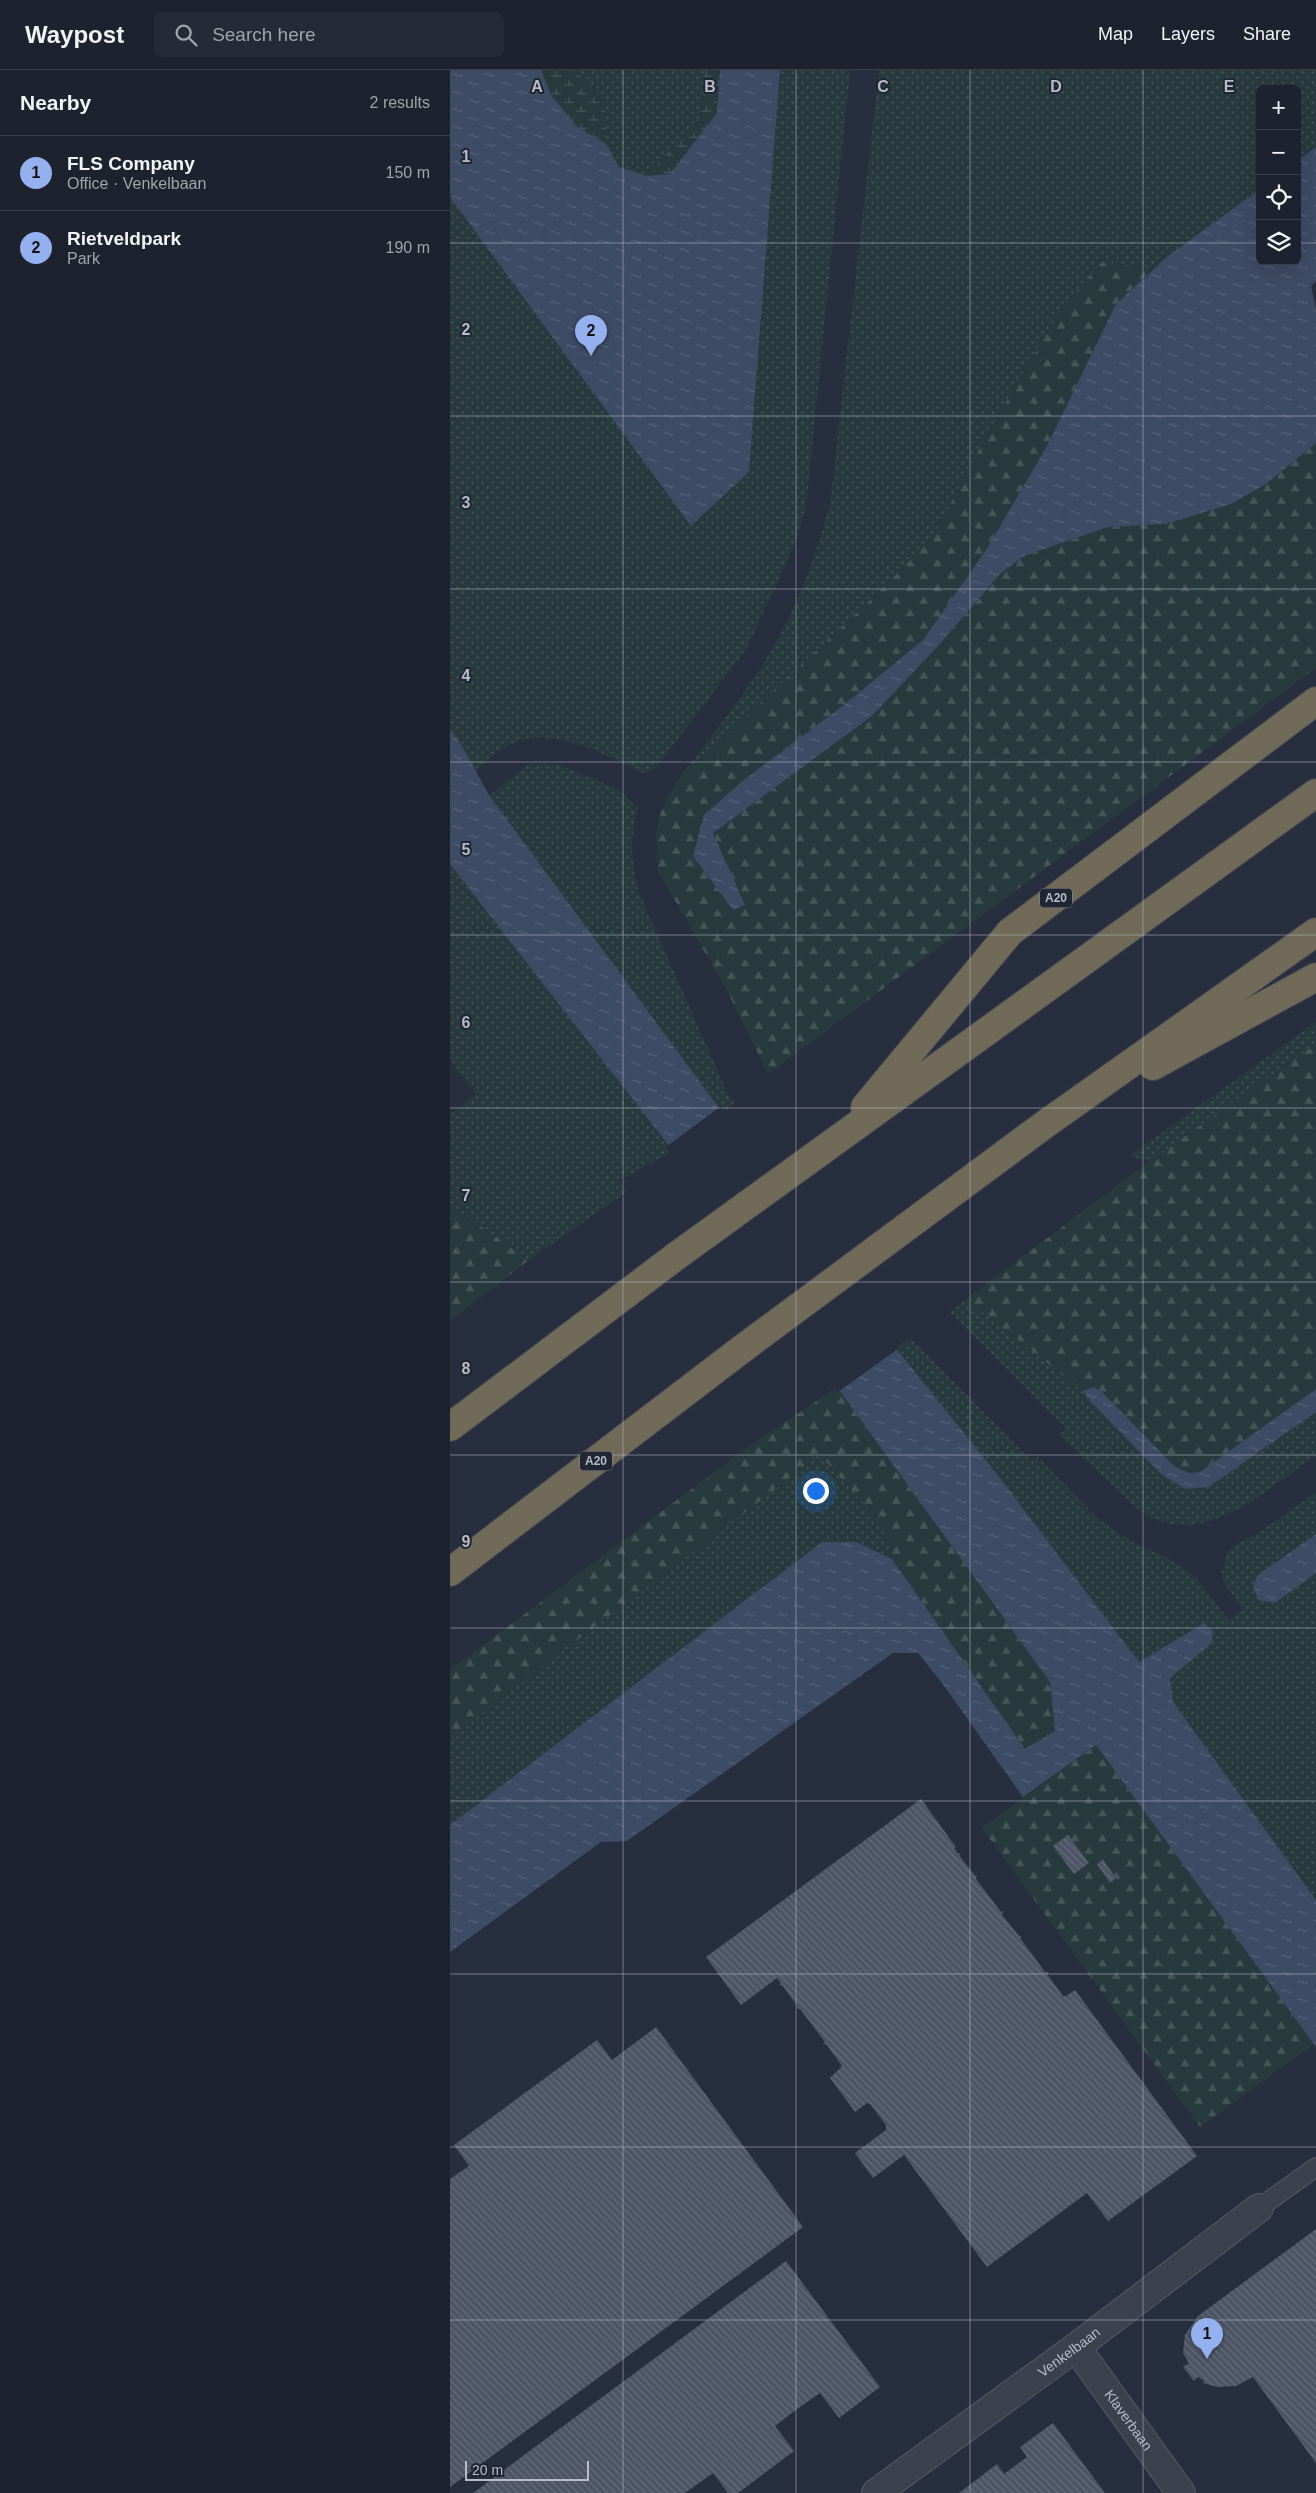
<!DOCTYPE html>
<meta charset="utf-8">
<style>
body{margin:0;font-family:Arial,sans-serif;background:#252a36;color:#f1f3f6}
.controls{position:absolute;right:15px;top:15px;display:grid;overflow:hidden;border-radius:8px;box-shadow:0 5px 20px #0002}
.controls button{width:45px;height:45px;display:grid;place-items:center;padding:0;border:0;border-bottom:1px solid #3b3f4a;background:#1d222e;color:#f1f3f6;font:25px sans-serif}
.scale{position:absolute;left:15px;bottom:12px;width:124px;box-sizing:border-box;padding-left:5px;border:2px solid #b7bcc8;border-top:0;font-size:14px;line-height:18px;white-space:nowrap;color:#b7bcc8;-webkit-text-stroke:4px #202632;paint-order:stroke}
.you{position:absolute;left:365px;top:1420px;width:18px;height:18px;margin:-12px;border:4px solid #fff;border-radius:50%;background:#1a73e8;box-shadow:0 0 0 8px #1a73e833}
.badge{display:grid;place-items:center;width:32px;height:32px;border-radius:50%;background:#95b0ef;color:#111;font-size:16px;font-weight:700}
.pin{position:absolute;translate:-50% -41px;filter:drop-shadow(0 1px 2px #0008)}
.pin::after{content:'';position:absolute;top:26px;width:18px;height:15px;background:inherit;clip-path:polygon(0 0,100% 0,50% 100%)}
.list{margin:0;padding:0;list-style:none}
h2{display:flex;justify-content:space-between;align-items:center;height:65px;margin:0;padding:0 20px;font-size:21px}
h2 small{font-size:16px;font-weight:400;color:#a0a4aa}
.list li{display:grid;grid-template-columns:32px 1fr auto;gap:15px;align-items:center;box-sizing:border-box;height:75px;padding:0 20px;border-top:1px solid #3b3f4a}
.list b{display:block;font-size:19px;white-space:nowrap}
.list p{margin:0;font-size:16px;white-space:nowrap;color:#a0a4aa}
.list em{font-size:16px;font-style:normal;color:#a0a4aa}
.icon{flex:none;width:28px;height:28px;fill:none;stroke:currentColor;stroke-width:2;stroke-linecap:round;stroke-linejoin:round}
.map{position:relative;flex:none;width:866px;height:2423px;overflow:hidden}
header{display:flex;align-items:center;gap:30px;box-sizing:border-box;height:70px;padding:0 25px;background:#1d222e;border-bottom:1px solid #3b3f4a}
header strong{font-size:24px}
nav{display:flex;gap:28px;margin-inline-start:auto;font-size:18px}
.search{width:350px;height:45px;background:#252a36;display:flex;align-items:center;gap:12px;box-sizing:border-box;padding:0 18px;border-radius:8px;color:#a0a4aa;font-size:19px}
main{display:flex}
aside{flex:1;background:#1d222e}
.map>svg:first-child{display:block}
.green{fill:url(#green-dots)}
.forest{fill:url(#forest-firs)}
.wetland{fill:url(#wetland-marsh)}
.water{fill:url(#water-ripples)}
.pier{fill:#272e3d}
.building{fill:url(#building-back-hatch)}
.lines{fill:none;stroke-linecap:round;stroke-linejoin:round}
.service-casing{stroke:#565c68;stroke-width:20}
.minor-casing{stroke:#565c68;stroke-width:30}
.motorway-casing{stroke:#434955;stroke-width:30}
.service{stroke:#3b414d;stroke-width:18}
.minor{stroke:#3b414d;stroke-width:28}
.motorway{stroke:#726a58;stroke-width:28}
.grid{fill:none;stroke:#b7bcc8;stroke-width:1;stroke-opacity:0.55}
.labels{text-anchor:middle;stroke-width:4;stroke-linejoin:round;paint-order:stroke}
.shield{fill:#202632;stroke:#8a8f9b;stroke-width:1}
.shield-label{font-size:12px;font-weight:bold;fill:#b7bcc8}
.street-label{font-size:14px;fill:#b7bcc8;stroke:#202632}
.grid-label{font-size:16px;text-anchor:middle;font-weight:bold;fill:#b7bcc8;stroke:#202632;stroke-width:4;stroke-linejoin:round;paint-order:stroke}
</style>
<header>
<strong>Waypost</strong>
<div class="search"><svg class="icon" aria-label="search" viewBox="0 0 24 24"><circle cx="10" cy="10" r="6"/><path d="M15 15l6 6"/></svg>Search here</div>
<nav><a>Map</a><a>Layers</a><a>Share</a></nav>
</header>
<main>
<aside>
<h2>Nearby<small>2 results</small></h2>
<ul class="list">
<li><span class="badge">1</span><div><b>FLS Company</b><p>Office · Venkelbaan</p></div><em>150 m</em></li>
<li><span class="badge">2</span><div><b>Rietveldpark</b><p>Park</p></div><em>190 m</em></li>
</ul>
</aside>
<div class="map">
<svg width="866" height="2423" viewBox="0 0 866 2423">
<defs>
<pattern id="green-dots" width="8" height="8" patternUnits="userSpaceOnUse" patternTransform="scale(1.25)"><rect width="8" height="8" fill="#293a3e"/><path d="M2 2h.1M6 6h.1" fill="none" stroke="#465558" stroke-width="1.8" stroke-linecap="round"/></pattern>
<pattern id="forest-firs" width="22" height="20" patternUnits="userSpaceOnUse" patternTransform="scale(1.25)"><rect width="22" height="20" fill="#293a3e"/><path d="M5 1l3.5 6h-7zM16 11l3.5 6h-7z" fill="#465558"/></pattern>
<pattern id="wetland-marsh" width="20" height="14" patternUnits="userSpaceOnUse" patternTransform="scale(1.25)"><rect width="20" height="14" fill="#293a3e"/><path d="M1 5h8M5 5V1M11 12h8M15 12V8" fill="none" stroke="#465558"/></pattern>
<pattern id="water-ripples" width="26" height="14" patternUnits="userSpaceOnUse" patternTransform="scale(1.25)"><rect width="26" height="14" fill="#3e4b64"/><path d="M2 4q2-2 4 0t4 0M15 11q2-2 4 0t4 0" fill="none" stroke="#586379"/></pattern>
<pattern id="building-back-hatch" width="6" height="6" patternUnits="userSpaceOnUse" patternTransform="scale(1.25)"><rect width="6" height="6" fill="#4d5565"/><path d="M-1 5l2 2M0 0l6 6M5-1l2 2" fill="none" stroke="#646c7a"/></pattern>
</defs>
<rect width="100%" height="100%" fill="#272e3d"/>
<g class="green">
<path d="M0,0H306L299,402L330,0H400L356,437L346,471L297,578L205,699L193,703C152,685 99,651 56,677C45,683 35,693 25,701L0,685Z"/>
<path d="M429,0H866V77L847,91V19H810V119L703,199L652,192L632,214L602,254L535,368L483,467L435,516L225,714C261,666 301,618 330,565C352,524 368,479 380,434Z"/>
<path d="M80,694H107L168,719L188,738C179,773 181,788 189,823L278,1024L285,1033L273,1043L39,725Z"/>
<polygon points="0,794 223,1081 169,1111 177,1122 79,1190 0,1135 0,1044 26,1024 0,990"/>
<polygon points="866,952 866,974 700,1091 679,1086"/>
<path d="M516,1229L633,1321L642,1333L748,1419L759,1417L866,1342V1385C822,1416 757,1477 700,1447C687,1440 675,1427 665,1417C646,1400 628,1383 609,1365L616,1359L500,1242Z"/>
<polygon points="461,1269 581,1390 588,1387 647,1448 683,1472 716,1487 746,1507 779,1550 793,1540 773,1511 772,1502 777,1483 785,1475 808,1463 866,1422 866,1464 808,1505 825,1533 866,1503 866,1830 723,1632 720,1608 762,1573 754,1553 689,1592 547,1404 445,1277"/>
<polygon points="370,1384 435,1457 442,1489 406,1472 372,1472 0,1755 0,1667"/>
</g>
<g class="forest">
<polygon points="652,192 703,199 666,234 597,376 536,480 473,570 390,638 295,709 254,745 282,840 295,835 263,763 422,646 488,576 550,504 574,486 658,457 716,454 816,414 866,373 866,598 318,1004 276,919 208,801 206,762 211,741 225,714 435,516 483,467 535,368 602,254 632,214"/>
<polygon points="866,974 866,1319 750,1402 739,1403 724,1396 652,1323 644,1317 633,1321 516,1229 700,1091"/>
<polygon points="0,1135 79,1190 0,1251"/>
<polygon points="387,1317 600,1612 605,1661 575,1679 442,1489 435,1457 370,1385 0,1667 0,1600 291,1382"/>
<polygon points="646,1675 864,1974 750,2057 532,1758"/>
</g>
<g class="wetland">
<polygon points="91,0 119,0 137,10 155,34 156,74 126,56 101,25"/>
<polygon points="254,0 270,0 267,43 220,104 197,106 251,45"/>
</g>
<g class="water">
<polygon points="0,0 91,0 101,25 126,56 156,74 169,97 197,106 220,104 267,43 270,0 330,0 299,402 241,456 0,127"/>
<polygon points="866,77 866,211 861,216 866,239 866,373 816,414 781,434 716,454 658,457 574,486 550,504 488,576 422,646 263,763 295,835 283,840 243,786 254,745 295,709 390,638 473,570 536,480 597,376 666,234 717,187 810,119 810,191 847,191 847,91"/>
<polygon points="0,660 11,674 39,725 445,1277 547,1404 689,1592 754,1553 763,1561 762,1573 720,1608 723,1632 866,1830 866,1977 646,1675 573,1727 492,1613 468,1583 443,1583 177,1771 151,1772 0,1882 0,1755 372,1472 406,1472 442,1489 575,1679 605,1661 600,1612 387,1317 223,1081 0,794"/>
<polygon points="644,1317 653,1323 724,1396 739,1403 750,1402 866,1319 866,1342 759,1417 735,1419 712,1405 642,1333 633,1321"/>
<polygon points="866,1464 866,1503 825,1533 808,1530 803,1516 808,1505"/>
</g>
<polygon class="pier" points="271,1036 449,1278 388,1322 216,1077"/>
<g class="building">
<polygon points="471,1729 506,1777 504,1778 507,1783 511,1784 509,1785 525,1806 527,1805 526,1809 551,1842 553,1841 552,1845 569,1866 572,1867 570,1868 595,1902 599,1902 597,1904 613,1926 616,1926 625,1920 747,2086 658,2151 637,2123 537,2197 454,2085 423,2108 405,2083 436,2060 436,2055 420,2034 417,2033 405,2042 380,2008 392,1996 376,1974 372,1974 375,1972 350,1939 346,1938 348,1937 332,1915 329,1915 331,1913 327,1908 291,1935 256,1887"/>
<polygon points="618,1765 639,1793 624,1804 603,1776"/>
<polygon points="653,1790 666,1808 660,1813 647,1794"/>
<polygon points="206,1957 353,2157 0,2417 0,2109 19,2096 4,2075 147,1970 162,1990"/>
<polygon points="866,2159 866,2393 803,2307 786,2316 767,2317 753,2313 754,2311 748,2307 744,2311 733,2297 739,2293 733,2283 735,2265 748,2246"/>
<polygon points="336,2191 430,2317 389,2348 370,2323 347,2339 325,2356 344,2381 288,2423 278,2423 263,2403 235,2423 23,2423"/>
<polygon points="603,2353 655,2423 509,2423 547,2394 554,2404 577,2387 570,2377"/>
</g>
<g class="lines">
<defs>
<polyline id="service" points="809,2138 866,2097"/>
<g id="minor">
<path id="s1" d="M626,2277L731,2423"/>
<path id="s2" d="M426,2423L626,2277L809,2138"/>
</g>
<g id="motorway">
<polyline points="703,996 866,907"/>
<polyline points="415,1037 560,862 866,631"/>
<polyline points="0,1357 225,1187 866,723"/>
<polyline points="0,1502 292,1279 594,1055 866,862"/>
</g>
</defs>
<use href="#service" class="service-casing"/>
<use href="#minor" class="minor-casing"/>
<use href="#motorway" class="motorway-casing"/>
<use href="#service" class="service"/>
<use href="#minor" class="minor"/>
<use href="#motorway" class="motorway"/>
</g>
<path class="grid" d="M173,0V2423M346,0V2423M520,0V2423M693,0V2423M0,173H810M847,173H866M0,346H866M0,519H866M0,692H866M0,865H866M0,1038H866M0,1212H866M0,1385H866M0,1558H866M0,1731H866M0,1904H866M0,2077H866M0,2250H866"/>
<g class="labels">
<g class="shield">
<rect x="590" y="818.5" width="32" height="19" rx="4"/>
<rect x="130" y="1381.5" width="32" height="19" rx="4"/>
</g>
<g class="shield-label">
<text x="606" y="832">A20</text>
<text x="146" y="1395">A20</text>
</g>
<g class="street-label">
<text dy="5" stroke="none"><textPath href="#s2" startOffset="239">Venkelbaan</textPath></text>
<text dy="5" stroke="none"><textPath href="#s1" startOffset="90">Klaverbaan</textPath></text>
</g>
</g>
<g class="grid-label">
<text x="87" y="22">A</text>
<text x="260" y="22">B</text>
<text x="433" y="22">C</text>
<text x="606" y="22">D</text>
<text x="779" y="22">E</text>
<text x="16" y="92">1</text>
<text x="16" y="265">2</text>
<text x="16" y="438">3</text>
<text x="16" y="611">4</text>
<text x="16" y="785">5</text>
<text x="16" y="958">6</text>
<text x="16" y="1131">7</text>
<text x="16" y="1304">8</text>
<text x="16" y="1477">9</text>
</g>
</svg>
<div class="controls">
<button>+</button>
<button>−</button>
<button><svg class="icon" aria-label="locate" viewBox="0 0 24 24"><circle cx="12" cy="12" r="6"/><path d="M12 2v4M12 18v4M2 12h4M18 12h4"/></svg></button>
<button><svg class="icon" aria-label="layers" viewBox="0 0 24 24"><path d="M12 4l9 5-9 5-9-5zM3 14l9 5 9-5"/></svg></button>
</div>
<div class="scale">20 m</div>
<div class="you"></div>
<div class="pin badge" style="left:757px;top:2289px">1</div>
<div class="pin badge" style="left:141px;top:286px">2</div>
</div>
</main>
